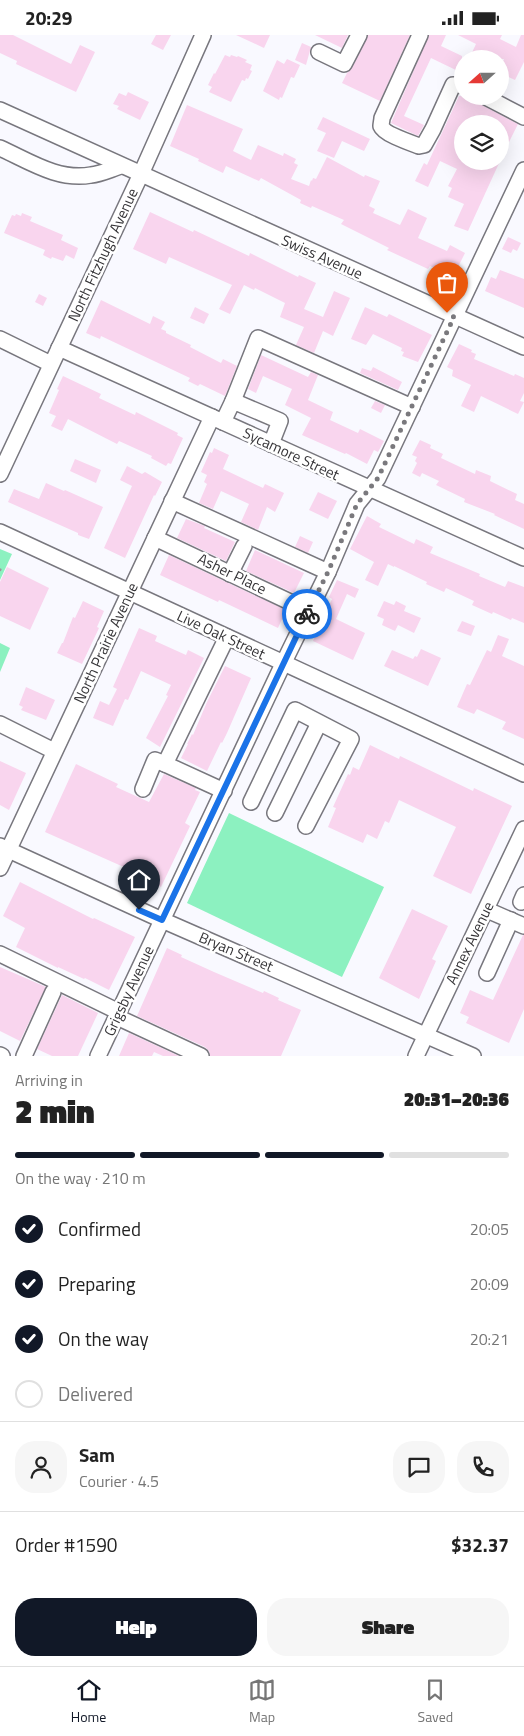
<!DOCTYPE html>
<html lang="en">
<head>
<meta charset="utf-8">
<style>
  body { margin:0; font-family:"Titillium Web",sans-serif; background:#f6f6f6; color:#222; height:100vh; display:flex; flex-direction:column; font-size:19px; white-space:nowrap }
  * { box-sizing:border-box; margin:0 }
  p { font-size:16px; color:#767676 }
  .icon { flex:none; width:28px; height:28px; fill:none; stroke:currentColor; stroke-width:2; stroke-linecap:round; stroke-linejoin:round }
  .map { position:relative; height:1021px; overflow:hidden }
  .drawer { display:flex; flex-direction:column; background:#fff; flex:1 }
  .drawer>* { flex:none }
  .needle { width:32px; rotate:249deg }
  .fabs { position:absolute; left:454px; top:15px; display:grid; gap:10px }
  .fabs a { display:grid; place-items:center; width:55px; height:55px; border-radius:50%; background:#fff; box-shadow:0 5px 20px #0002; font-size:25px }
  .pin { position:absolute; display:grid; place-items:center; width:42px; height:42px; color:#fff; margin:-51px -21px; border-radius:50% 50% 50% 0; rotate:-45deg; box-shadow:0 0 5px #0007 }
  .pin .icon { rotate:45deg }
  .courier { position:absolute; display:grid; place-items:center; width:50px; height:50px; margin:-25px; border:4px solid #1a73e8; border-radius:50%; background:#fff; color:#222; box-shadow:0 1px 6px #0007 }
  .head em { font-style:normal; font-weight:800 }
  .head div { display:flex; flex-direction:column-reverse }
  .head { display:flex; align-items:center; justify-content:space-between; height:85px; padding:0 15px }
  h1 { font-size:32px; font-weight:800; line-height:38px }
  .bar { display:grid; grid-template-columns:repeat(4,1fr); gap:8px 5px; align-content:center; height:60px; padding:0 15px }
  .bar i { height:6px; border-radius:4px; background:#e0e0e0 }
  .bar .on { background:#111827 }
  .bar p { grid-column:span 4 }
  .line { display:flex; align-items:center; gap:12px; padding:0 15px; border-top:1px solid #e0e0e0 }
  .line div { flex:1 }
  .round { display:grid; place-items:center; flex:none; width:52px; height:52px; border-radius:20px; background:#f6f6f6 }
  ol { padding:0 15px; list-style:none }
  li { display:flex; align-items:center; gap:15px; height:55px }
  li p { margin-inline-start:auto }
  li .icon { padding:5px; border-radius:50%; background:#111827; color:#fff; stroke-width:4 }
  li:last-child { color:#767676 }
  li i { width:28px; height:28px; border:2px solid #e0e0e0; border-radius:50% }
  .action { display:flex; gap:10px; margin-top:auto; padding:10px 15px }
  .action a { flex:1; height:58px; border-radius:20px; background:#111827; color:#fff; font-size:20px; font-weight:800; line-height:58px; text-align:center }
  .action a+a { background:#f6f6f6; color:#222 }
  .status { display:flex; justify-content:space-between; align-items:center; height:35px; padding:0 25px; background:#fff; direction:ltr }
  .status svg { height:14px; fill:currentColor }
  .tab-bar { display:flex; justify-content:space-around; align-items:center; height:70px; border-top:1px solid #e0e0e0; background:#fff; font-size:14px; color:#767676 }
  .tab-bar a { display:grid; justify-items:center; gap:2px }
  .tab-bar .on { color:#111827 }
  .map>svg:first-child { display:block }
  .green { fill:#8cf1c0 }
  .building { fill:#f9d5ee }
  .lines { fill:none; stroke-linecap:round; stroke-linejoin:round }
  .minor-casing { stroke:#78777e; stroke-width:18 }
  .path { stroke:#99989d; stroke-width:2; stroke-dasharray:2.5 2.5; stroke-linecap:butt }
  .minor { stroke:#fff; stroke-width:15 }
  .done { stroke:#7a797d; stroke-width:5; stroke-dasharray:0 9 }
  .route { stroke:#1a73e8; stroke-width:6 }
  .labels { text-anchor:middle; stroke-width:5; stroke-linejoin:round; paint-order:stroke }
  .street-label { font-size:15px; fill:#353437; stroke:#fff }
</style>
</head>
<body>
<div class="status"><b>20:29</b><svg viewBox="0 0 49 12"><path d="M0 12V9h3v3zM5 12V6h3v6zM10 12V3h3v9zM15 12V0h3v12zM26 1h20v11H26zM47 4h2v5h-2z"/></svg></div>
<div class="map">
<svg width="524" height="1021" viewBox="0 0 524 1021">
  <rect width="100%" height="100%" fill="#f9f9ff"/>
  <!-- green -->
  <g class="green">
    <path d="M0,514L12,519L0,545Z"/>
    <path d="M0,608L10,613L0,637Z"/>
    <path d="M229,778L384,852L342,942L187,868Z"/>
  </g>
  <!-- building -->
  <g class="building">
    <path d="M0,0H13L71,29L80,10L95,17L76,57L16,29L17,26L0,18Z"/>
    <path d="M156,0H171L163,15L151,9Z"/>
    <path d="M236,0H270L264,13Z"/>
    <path d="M315,0H348L342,13Z"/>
    <path d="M368,0H410L380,66L342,48L347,38L352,33Z"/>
    <path d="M429,0H446L441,11L462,21V38L431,23L404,81L424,90L418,101L391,88Z"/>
    <path d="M458,0H502L500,4L516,12L521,0H524V27L515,45L502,39L506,31L502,29L504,24H469L476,9Z"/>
    <path d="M302,8L311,12L306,30L295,25Z"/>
    <path d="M225,20L230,22L231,20L237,22L238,21L247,25L245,27L252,30L250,35L252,36L248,44L246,43L245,46L242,45L231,67L209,57L212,52L208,50L214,38L215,39Z"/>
    <path d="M287,24L300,30L294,43L291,42L282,63L280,62L279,65L263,56L277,25L284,29Z"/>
    <path d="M128,57L149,67L140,85L117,74L119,71L113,69L119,58L126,61Z"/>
    <path d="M459,61H468L476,65L480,69L518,89L500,125V89H462V126H500L468,196L454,191L464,169L448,162L452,153L448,151L457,134L440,126L428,152L415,146L424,128L427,130Z"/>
    <path d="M187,70L243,94L233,116L251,125L258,110L283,121L284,118L296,124L294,128L298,130L291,144L309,151L311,145L312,146L313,143L316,144L327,122L364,142L365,140L380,146L369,171L375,174L373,178L400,190L408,174L427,183L418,203L447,216L450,210L465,218L456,236L448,233L446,239L430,231L428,234L387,215L389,213L341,189L344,185L312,171L311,173L300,168L301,165L261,143L259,146L226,131L223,138L198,126L199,124L170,111Z"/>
    <path d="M323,82L370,104L364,116L342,106L334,123L317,116L326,98L317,94Z"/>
    <path d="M150,177L193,197L194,195L249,221L250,218L298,242L299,240L316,248L304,274L323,282L334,256L350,263L333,301L323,296L314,318L296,310L304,292L280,282L285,268L255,253L254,255L244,250L230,279L219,274L232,250L169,222L166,229L133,214Z"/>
    <path d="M22,178L32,182L30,186L63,200L61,205L78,213L74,224L66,220L63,226L52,222L51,224L43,220L45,215L4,198L12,180L15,181L16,179L21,181Z"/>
    <path d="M508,202L521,208L517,216L513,214L511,218L502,214Z"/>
    <path d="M500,235L524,244V273L485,256L491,242L496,244Z"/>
    <path d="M39,259L47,263L43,271L35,267Z"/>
    <path d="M101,265L150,289L153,281L165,287L161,294L166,296V298L191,310L190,312L221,328L223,324L237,331L225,361L200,349L198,351L188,346L190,343L101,301L100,304L86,298Z"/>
    <path d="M195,272L209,279L204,289L190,283Z"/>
    <path d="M365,272L387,282L389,279L432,300L418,327L402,321L404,317L401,316L402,313L373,299L366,310L351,304Z"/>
    <path d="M459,309L472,315L471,317L476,319L474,324L514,341L515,339L524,343V358L520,366L524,367L518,379L481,361L474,377L461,371L471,350L452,341L453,335L447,332Z"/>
    <path d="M261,320L308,342L311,337L318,340L308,365L333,377L330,385L358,398L360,394L384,406L378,417L374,415L367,429L346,418L345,419L302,400L311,383L285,370L292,354L263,341L256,358L248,354Z"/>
    <path d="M373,332L402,347L398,355L360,338L362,333L371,336Z"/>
    <path d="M63,341L101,359L99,363L135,380L136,377L178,398L177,400L183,403L171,429L168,428L166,431L151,423L152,421L119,406L117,409L68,384L62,396L51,391L56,381L49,378L59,355L57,354Z"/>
    <path d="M375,366L385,370L381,378L371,373Z"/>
    <path d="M420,405L431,410L430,413L443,419L441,423L475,439L476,435L491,441L490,446L517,459L515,465L524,469V494L494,480L495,479L464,467L465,464L436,450L439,446L422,438L420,442L412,438L417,428L415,426L417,422L412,420Z"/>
    <path d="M214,413L229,420L223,434L261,452L263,453L265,449L284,458L275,477L267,472L258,495L241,487L249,469L221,456L213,474L199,468L207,449L204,447L207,440L201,437L210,417L212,418Z"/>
    <path d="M75,424L101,435L96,448L70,436Z"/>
    <path d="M127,431L142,439L145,437L162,447L155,461L154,460L125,523L104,513L132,451L120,445Z"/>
    <path d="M46,448L64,456L65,455L103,472L89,504L78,500V498L8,467L14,454L39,464Z"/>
    <path d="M318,457L337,466L328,484L309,475Z"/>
    <path d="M367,481L381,489L379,492L414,509L416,504L433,512L430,518L480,539L479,541L505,552L508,546L524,552V588L512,583L511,585L493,577L492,579L472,570L474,566L446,553L444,557L426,549L427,547L394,531V532L388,529L378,551L365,545L374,527L350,514Z"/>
    <path d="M186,484L205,491L204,493L235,507L226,526L177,503Z"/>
    <path d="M300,501L313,507L308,518L295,512Z"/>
    <path d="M255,515L304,538L294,558L246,536Z"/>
    <path d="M169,520L286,575L278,593L219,565L218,567L160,540Z"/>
    <path d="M7,532L49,553L30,595L0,581V547Z"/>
    <path d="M337,545L359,554L355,563L347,559L336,584L365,598L353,625L313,606L332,564L329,562Z"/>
    <path d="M83,566L104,576L97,592L99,593L82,629L57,618L62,608H63L73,582L75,583Z"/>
    <path d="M384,566L394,570L396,566L406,571L404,576L421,583L414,598L398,590L395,596L382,590L384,584L377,581Z"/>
    <path d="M462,586L475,591L471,601L457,596Z"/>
    <path d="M139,593L157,601L155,606L186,620L188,615L204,623L160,712L146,703L168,661L166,660L171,650L141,636L128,665L125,664L113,691L93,683L100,666L109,670L117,654L113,652Z"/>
    <path d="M498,600L509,604L502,621L524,631V704L502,694L506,687L477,674L474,679L457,672L467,649L470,650L487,615L491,617Z"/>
    <path d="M421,614L441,623L428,651L384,631L392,615L413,624L415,621L417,622Z"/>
    <path d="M225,631L251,643L227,698L222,708L221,707L207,736L181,723L188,709H187L192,699L193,700L207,667Z"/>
    <path d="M26,652L55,665L46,685L21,675L23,672L19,670Z"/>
    <path d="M370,710L399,724L400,721L473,756L474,753L512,771L471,859L433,841L456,792L399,765L389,788L385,786L377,804L367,799L363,808L328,792L336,773L333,772L348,739L350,740L353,732L359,735Z"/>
    <path d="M0,726L26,738L9,775L0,770Z"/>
    <path d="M76,729L118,749L116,752L149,767L164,739L196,753L195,755L200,757L185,788L190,791L161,852L143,843L144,841L45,797Z"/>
    <path d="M20,847L93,884L94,883L135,902L109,955L85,943L84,944L58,932V933L16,912L25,893L3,881Z"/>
    <path d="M412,874L448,891L432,924L436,926L419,964L379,943Z"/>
    <path d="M523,900H524V974L509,1008L466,988L469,982L460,978L470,955L493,965Z"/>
    <path d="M167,913L182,920L181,922L214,937L263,958L264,956L279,963L278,965L301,975L281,1021H210L209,1016L205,1012L137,981Z"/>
    <path d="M0,932L46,952L20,1006L0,996Z"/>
    <path d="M62,960L98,978L78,1021H52L37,1014Z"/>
    <path d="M129,998L179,1021H163L154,1017L152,1021H119Z"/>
  </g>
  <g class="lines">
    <!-- minor casing -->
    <g class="minor-casing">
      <g id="minor">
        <path d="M420,0L382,83C382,85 381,89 381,91C384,99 411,108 419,111L424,110L433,94L453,50H462"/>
        <path d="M319,17L344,29L359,0"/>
        <path d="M484,61L524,82"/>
        <path d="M0,75L524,312"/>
        <path d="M0,113C29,126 58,146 91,140C101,139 111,134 121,131"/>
        <path d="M0,304L51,329"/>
        <path d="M59,313L524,523"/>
        <path d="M233,366L258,303L412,372"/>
        <path d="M223,387L233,366L280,386L271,409"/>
        <path d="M0,439L141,139L203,0"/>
        <path d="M172,466L328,537"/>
        <path d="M0,497L524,739"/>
        <path d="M155,503L309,576"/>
        <path d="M230,539L244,511"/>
        <path d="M0,689L54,716"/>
        <path d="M165,729L224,756"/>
        <path d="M143,754L155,725L165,729L227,602"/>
        <path d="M251,767L295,675L351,704L306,791"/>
        <path d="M275,778L319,688"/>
        <path d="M0,811L162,885L473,1021"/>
        <path d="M0,833L212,382"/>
        <path d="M521,867L524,860"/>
        <path d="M487,875L524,891"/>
        <path d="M0,919L119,977"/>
        <path d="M487,938L511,885"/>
        <path d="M117,982L201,1021"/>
        <path d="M0,1020L2,1021"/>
        <path d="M24,1021L53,957"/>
        <path d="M98,1021L283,629L328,537L357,469L378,443L524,135"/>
        <path d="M416,1021L524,794"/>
      </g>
    </g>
    <!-- path -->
    <path class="path" d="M0,536L1,533"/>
    <!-- minor -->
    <use href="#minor" class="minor"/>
  </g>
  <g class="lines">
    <!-- done -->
    <path class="done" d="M307,579L328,537L357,469L378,443L454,282L447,278"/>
    <!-- route -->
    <path class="route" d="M139,875L162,885L307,579"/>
  </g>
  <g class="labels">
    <!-- street labels -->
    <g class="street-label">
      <text transform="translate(103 220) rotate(-65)" y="5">North Fitzhugh Avenue</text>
      <text transform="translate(322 222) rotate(24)" y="5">Swiss Avenue</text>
      <text transform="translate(291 419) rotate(25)" y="5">Sycamore Street</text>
      <text transform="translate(232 539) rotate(26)" y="5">Asher Place</text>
      <text transform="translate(221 600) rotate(25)" y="5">Live Oak Street</text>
      <text transform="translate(106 608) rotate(-65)" y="5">North Prairie Avenue</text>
      <text transform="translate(470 908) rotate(-64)" y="5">Annex Avenue</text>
      <text transform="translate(236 917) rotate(23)" y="5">Bryan Street</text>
      <text transform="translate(129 956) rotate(-65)" y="5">Grigsby Avenue</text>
    </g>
  </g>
</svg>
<div class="fabs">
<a><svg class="needle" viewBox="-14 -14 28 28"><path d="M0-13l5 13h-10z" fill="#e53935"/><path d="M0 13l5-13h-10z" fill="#767676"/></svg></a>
<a><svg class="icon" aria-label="layers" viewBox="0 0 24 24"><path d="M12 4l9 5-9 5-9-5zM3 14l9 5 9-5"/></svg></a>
</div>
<div class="pin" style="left:447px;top:278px;background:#ea580c"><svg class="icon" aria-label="bag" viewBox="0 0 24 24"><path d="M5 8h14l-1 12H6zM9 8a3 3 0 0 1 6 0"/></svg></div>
<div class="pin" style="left:139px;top:875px;background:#1f2937"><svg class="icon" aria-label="home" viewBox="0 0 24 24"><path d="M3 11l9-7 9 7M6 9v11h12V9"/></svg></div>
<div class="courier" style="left:307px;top:579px"><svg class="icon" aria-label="bike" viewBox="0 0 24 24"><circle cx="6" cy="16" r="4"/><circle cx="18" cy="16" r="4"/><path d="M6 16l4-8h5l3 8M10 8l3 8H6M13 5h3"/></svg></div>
</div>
<section class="drawer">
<div class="head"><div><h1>2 min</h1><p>Arriving in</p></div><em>20:31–20:36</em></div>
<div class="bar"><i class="on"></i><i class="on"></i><i class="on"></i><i></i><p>On the way · 210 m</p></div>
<ol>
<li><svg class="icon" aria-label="check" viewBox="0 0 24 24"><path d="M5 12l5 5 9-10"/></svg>Confirmed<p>20:05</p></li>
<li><svg class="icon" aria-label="check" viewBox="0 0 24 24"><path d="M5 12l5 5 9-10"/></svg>Preparing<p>20:09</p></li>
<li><svg class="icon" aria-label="check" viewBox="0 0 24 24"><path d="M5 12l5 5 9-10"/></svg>On the way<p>20:21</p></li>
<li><i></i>Delivered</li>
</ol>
<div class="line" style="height:90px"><a class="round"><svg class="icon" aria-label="person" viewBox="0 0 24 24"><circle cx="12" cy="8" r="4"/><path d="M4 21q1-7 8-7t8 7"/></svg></a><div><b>Sam</b><p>Courier · 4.5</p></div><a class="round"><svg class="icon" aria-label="chat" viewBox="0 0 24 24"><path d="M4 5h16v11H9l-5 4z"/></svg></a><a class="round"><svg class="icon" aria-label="phone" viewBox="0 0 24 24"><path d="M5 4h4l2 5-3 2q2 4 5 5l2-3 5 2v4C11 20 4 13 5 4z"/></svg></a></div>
<div class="line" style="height:65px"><div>Order #1590</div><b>$32.37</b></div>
<div class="action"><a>Help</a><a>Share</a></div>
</section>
<nav class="tab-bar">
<a class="on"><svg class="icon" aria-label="home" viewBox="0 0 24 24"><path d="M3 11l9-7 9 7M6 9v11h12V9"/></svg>Home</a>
<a><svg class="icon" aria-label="map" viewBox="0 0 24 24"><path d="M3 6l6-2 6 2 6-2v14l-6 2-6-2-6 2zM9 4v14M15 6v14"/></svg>Map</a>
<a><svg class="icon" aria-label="saved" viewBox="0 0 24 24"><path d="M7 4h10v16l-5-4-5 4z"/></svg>Saved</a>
</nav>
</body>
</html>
